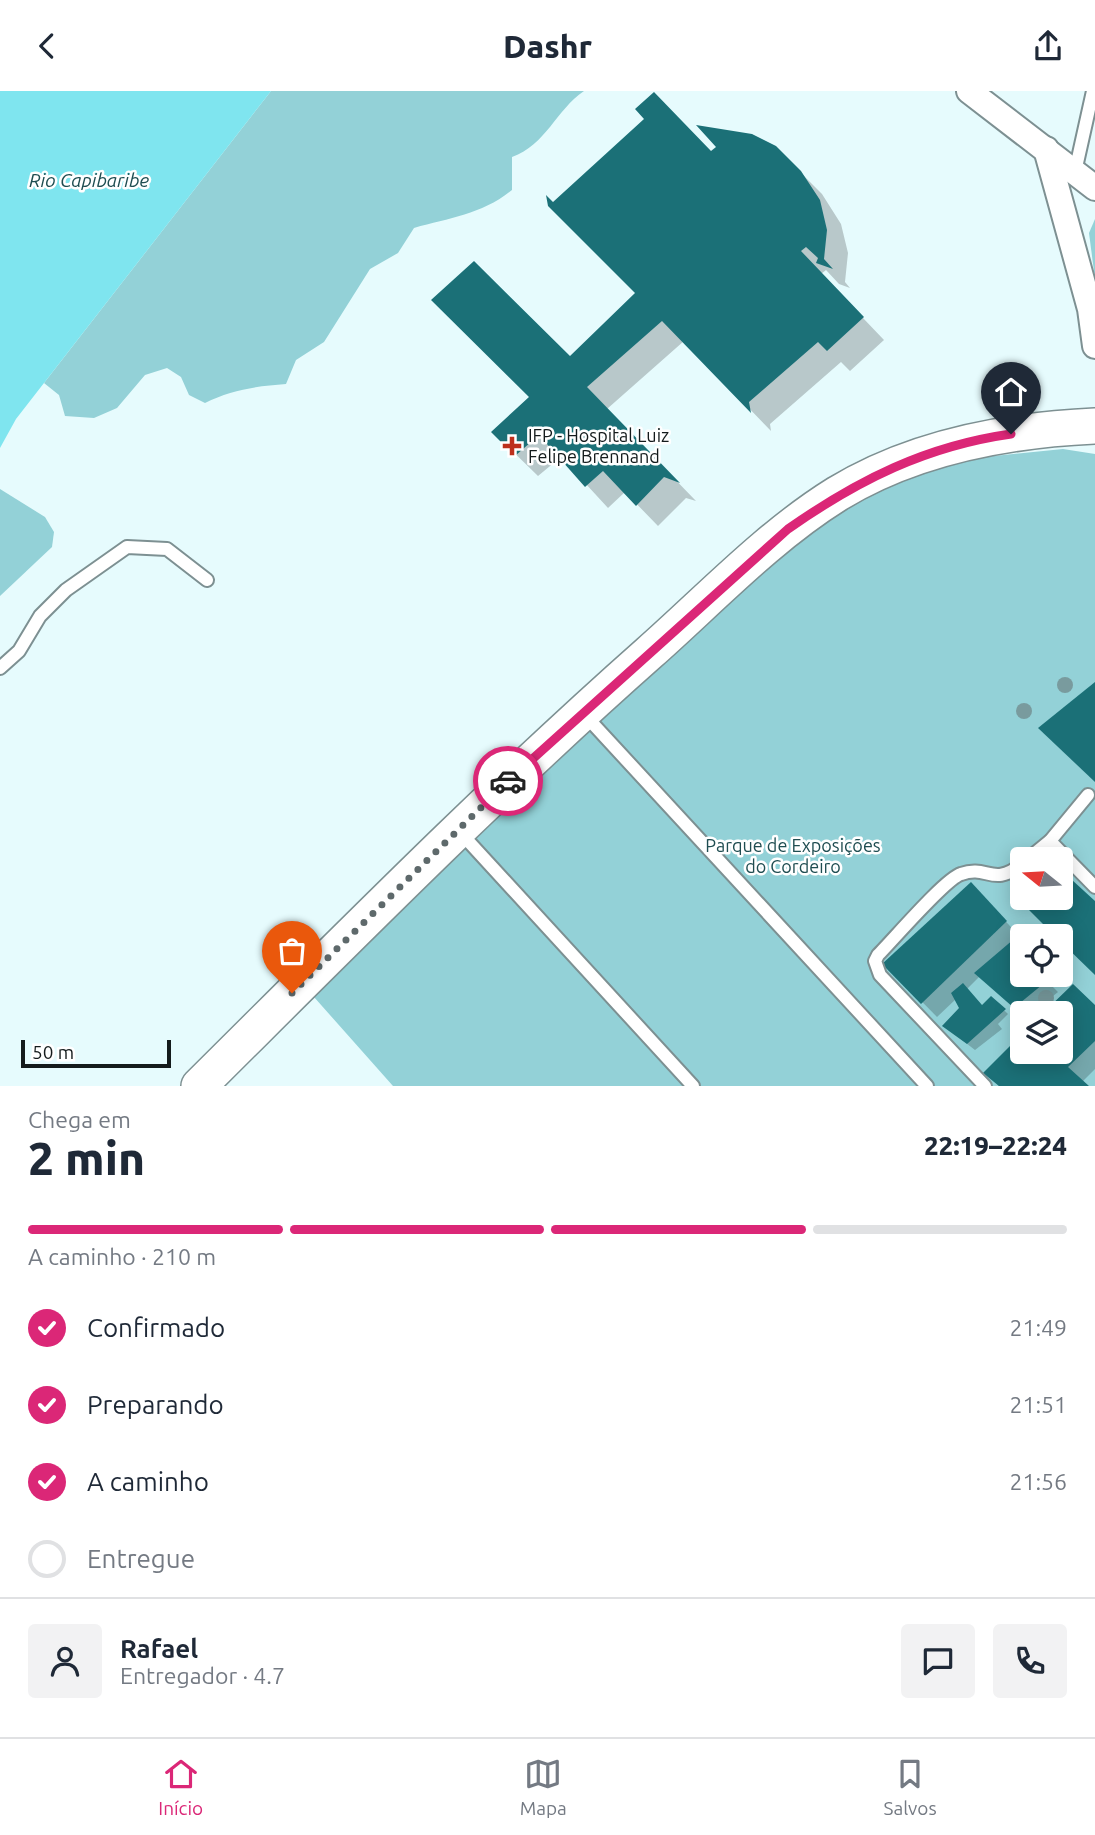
<!DOCTYPE html>
<html lang="pt">
<head>
<meta charset="utf-8">
<style>
  body { margin:0; font-family:Ubuntu,sans-serif; background:#f2f2f3; color:#1f2937; height:100vh; display:flex; flex-direction:column; font-size:26px; white-space:nowrap }
  * { box-sizing:border-box; margin:0 }
  p { font-size:23px; color:#747a83 }
  .icon { flex:none; width:38px; height:38px; fill:none; stroke:currentColor; stroke-width:2; stroke-linecap:round; stroke-linejoin:round }
  .map { position:relative; height:995px; overflow:hidden }
  .side { display:flex; flex-direction:column; background:#fff; flex:1 }
  .side>* { flex:none }
  .needle { width:46px; rotate:288deg }
  .controls { position:absolute; left:1010px; top:756px; display:grid; gap:14px }
  .controls a { display:grid; place-items:center; width:63px; height:63px; border-radius:7px; background:#fff; box-shadow:0 4px 18px #0003; font-size:35px }
  .scale { position:absolute; left:21px; bottom:18px; width:150px; box-sizing:border-box; padding-left:7px; border:4px solid #141b1c; border-top:0; font-size:19px; line-height:24px; white-space:nowrap; color:#141b1c; -webkit-text-stroke:5px #fff; paint-order:stroke }
  .pin { position:absolute; display:grid; place-items:center; width:60px; height:60px; color:#fff; margin:-72px -30px; border-radius:50% 50% 50% 0; rotate:-45deg; box-shadow:0 0 7px #0007 }
  .pin .icon { rotate:45deg }
  .courier { position:absolute; display:grid; place-items:center; width:70px; height:70px; margin:-35px; border:5px solid #db2777; border-radius:50%; background:#fff; color:#222; box-shadow:0 2px 9px #0007 }
  .headline em { font-style:normal; font-weight:800 }
  .headline div { display:flex; flex-direction:column-reverse }
  .headline { display:flex; align-items:center; justify-content:space-between; height:119px; padding:0 28px }
  h1 { font-size:46px; font-weight:800; line-height:52px }
  .bar { display:grid; grid-template-columns:repeat(4,1fr); gap:10px 7px; align-content:center; height:84px; padding:0 28px }
  .bar i { height:9px; border-radius:5px; background:#e0e1e3 }
  .bar .selected { background:#db2777 }
  .bar p { grid-column:span 4 }
  .line { display:flex; align-items:center; gap:18px; padding:0 28px; border-top:2px solid #e0e1e3 }
  .line div { flex:1 }
  .round { display:grid; place-items:center; flex:none; width:74px; height:74px; border-radius:7px; background:#f2f2f3 }
  ol { padding:0 28px; list-style:none }
  li { display:flex; align-items:center; gap:21px; height:77px }
  li p { margin-inline-start:auto }
  li .icon { padding:7px; border-radius:50%; background:#db2777; color:#fff; stroke-width:4 }
  li:last-child { color:#747a83 }
  li i { width:38px; height:38px; border:4px solid #e0e1e3; border-radius:50% }
  header { display:flex; justify-content:space-between; align-items:center; height:91px; padding:0 28px; background:#fff; font-size:32px; font-weight:800 }
  .tab-bar { display:flex; justify-content:space-around; align-items:center; height:98px; border-top:2px solid #e0e1e3; background:#fff; font-size:19px; color:#747a83 }
  .tab-bar a { display:grid; justify-items:center; gap:4px }
  .tab-bar .selected { color:#db2777 }
  .map>svg:first-child { display:block }
  .green { fill:#93d1d7; fill-rule:evenodd }
  .water { fill:#7fe5ef }
  .shadow { fill:#0003 }
  .building { fill:#1b7077 }
  .lines { fill:none; stroke-linecap:round; stroke-linejoin:round }
  .service-casing { stroke:#7d9092; stroke-width:16 }
  .minor-casing { stroke:#7d9092; stroke-width:28 }
  .secondary-casing { stroke:#7d9092; stroke-width:38 }
  .service { stroke:#fff; stroke-width:12 }
  .minor { stroke:#fff; stroke-width:24 }
  .secondary { stroke:#fff; stroke-width:35 }
  .tree { fill:#799b9e }
  .done { stroke:#5e696b; stroke-width:7; stroke-dasharray:0 12.6 }
  .route { stroke:#db2777; stroke-width:9 }
  .poi-dot { fill:#bd301d; stroke:#fff; stroke-width:2.5 }
  .labels { text-anchor:middle; stroke-width:5; stroke-linejoin:round; paint-order:stroke }
  .poi-label { font-size:18px; fill:#141b1c; stroke:#fff; text-anchor:start }
  .park-label { font-size:18px; fill:#1f4d51; stroke:#fff }
  .water-label { font-size:19px; font-style:italic; fill:#1e4d51; stroke:#fff }
</style>
</head>
<body>
<header><svg class="icon" aria-label="back" viewBox="0 0 24 24"><path d="M15 5l-7 7 7 7"/></svg>Dashr<svg class="icon" aria-label="share" viewBox="0 0 24 24"><path d="M12 15V3M7 8l5-5 5 5M5 13v7h14v-7"/></svg></header>
<div class="map">
<svg width="1095" height="995" viewBox="0 0 1095 995">
  <rect width="100%" height="100%" fill="#e6fbfd"/>
  <!-- green -->
  <g class="green">
    <path d="M271,0H584C556,19 546,54 512,66V99C483,123 450,127 414,137L398,162L370,178L324,251L296,269L286,293C257,295 231,299 205,312L189,304L181,286L167,277L145,284L117,317L94,327L65,325L59,304L44,292Z"/>
    <path d="M1095,128V188L1089,142Z"/>
    <path d="M1063,358L1095,363V995H393L314,906L351,865L735,503L772,471L851,412L929,378L975,367ZM1022,768H1060V807H1022ZM1022,845H1060V884H1022ZM1022,922H1060V961H1022Z"/>
    <path d="M0,398L45,426L54,441L52,456L0,505Z"/>
  </g>
  <!-- water -->
  <path class="water" d="M0,0H271L16,328L0,357Z"/>
  <!-- shadow -->
  <g class="shadow">
    <path d="M775,56L822,103L841,133L848,162L845,191L850,197L839,193L826,179L821,183L884,249L850,280L841,271L770,333L771,340L684,250L607,318L696,410L686,407L658,435L625,401L608,417L561,366L538,385L493,341L637,202L553,114L712,62Z"/>
    <path d="M986,809L1020,846L1015,851L1022,859V884H1050L1046,889L1058,901L1032,922L1022,923L980,885L967,898L983,916L991,907L1008,923L998,933L1002,938L975,959L944,935L961,917L956,908L937,926L885,873Z"/>
    <path d="M1073,896L1095,916V978L1082,991L1086,995H999L985,982L1022,946V961H1060V922H1046Z"/>
  </g>
  <!-- building -->
  <g class="building">
    <path d="M654,1L711,60L716,56L696,34L752,43L776,55L801,80L820,109L827,139L824,168L833,178L816,172L818,167L806,156L801,160L864,226L827,260L818,251L749,311L751,322L662,230L587,296L680,392L664,386L636,415L603,380L585,396L539,344L515,365L491,341L529,306L431,209L474,170L570,265L635,202L548,115L546,104L553,111L644,28L635,18Z"/>
    <path d="M1095,591V691L1038,637Z"/>
    <path d="M1060,778L1095,810V884L1060,850V845H1055L1012,802L1022,791V807H1060Z"/>
    <path d="M971,791L1007,830L921,913L882,873Z"/>
    <path d="M1014,848L1022,857V884H1042L1048,889L1014,917L974,882Z"/>
    <path d="M963,892L982,914L991,905L1006,918L967,953L942,935L959,917L951,902Z"/>
    <path d="M1073,893L1095,914V950L1068,976L1089,995H999L983,982L1022,943V961H1060V922H1043Z"/>
  </g>
  <g class="lines">
    <!-- service casing -->
    <g class="service-casing">
      <g id="service">
        <path d="M1075,81L1093,0"/>
        <path d="M0,577L19,560L40,525L66,499L127,456L167,458L207,489"/>
        <path d="M583,622L927,995"/>
        <path d="M459,740L693,995"/>
        <path d="M1050,750L1095,796"/>
        <path d="M1028,768L1050,750L1088,704"/>
        <path d="M985,995L880,884L875,870L878,864C894,848 945,788 961,783C988,773 992,797 1022,773"/>
      </g>
    </g>
    <!-- minor casing -->
    <g class="minor-casing">
      <g id="minor">
        <path d="M969,0L1095,97"/>
        <path d="M1046,58L1090,218L1095,255"/>
      </g>
    </g>
    <!-- secondary casing -->
    <g class="secondary-casing">
      <path id="secondary" d="M199,995C347,848 493,700 649,562C710,508 768,446 837,403C914,356 1006,339 1095,335"/>
    </g>
    <!-- service -->
    <use href="#service" class="service"/>
    <!-- minor -->
    <use href="#minor" class="minor"/>
    <!-- secondary -->
    <use href="#secondary" class="secondary"/>
  </g>
  <!-- trees -->
  <g class="tree">
    <circle cx="1065" cy="594" r="8"/>
    <circle cx="1024" cy="620" r="8"/>
    <circle cx="1046" cy="907" r="8"/>
  </g>
  <g class="lines">
    <!-- done -->
    <path class="done" d="M292,902L508,690"/>
    <!-- route -->
    <path class="route" d="M508,690L788,438C858,389 926,355 1011,343"/>
  </g>
  <!-- markers -->
  <path class="poi-dot" d="M508.5 344.5h7v7h7v7h-7v7h-7v-7h-7v-7h7z"/>
  <g class="labels">
    <!-- poi labels -->
    <g class="poi-label">
      <text x="528" y="351">IFP - Hospital Luiz<tspan x="528" dy="21">Felipe Brennand</tspan></text>
    </g>
    <!-- park labels -->
    <g class="park-label">
      <text x="793" y="761">Parque de Exposições<tspan x="793" dy="21">do Cordeiro</tspan></text>
    </g>
    <!-- water labels -->
    <g class="water-label">
      <text x="89" y="96">Rio Capibaribe</text>
    </g>
  </g>
</svg>
<div class="controls">
<a><svg class="needle" viewBox="-14 -14 28 28"><path d="M0-13l5 13h-10z" fill="#e53935"/><path d="M0 13l5-13h-10z" fill="#747a83"/></svg></a>
<a><svg class="icon" aria-label="locate" viewBox="0 0 24 24"><circle cx="12" cy="12" r="6"/><path d="M12 2v4M12 18v4M2 12h4M18 12h4"/></svg></a>
<a><svg class="icon" aria-label="layers" viewBox="0 0 24 24"><path d="M12 4l9 5-9 5-9-5zM3 14l9 5 9-5"/></svg></a>
</div>
<div class="scale">50 m</div>
<div class="pin" style="left:292px;top:902px;background:#ea580c"><svg class="icon" aria-label="bag" viewBox="0 0 24 24"><path d="M5 8h14l-1 12H6zM9 8a3 3 0 0 1 6 0"/></svg></div>
<div class="pin" style="left:1011px;top:343px;background:#1f2937"><svg class="icon" aria-label="home" viewBox="0 0 24 24"><path d="M3 11l9-7 9 7M6 9v11h12V9"/></svg></div>
<div class="courier" style="left:508px;top:690px"><svg class="icon" aria-label="car" viewBox="0 0 24 24"><path d="M5 17H2v-5l4-1 3-4h7l3 4 3 1v5h-3M9 17h6M6 11h13"/><circle cx="7" cy="17" r="2"/><circle cx="17" cy="17" r="2"/></svg></div>
</div>
<section class="side">
<div class="headline"><div><h1>2 min</h1><p>Chega em</p></div><em>22:19–22:24</em></div>
<div class="bar"><i class="selected"></i><i class="selected"></i><i class="selected"></i><i></i><p>A caminho · 210 m</p></div>
<ol>
<li><svg class="icon" aria-label="check" viewBox="0 0 24 24"><path d="M5 12l5 5 9-10"/></svg>Confirmado<p>21:49</p></li>
<li><svg class="icon" aria-label="check" viewBox="0 0 24 24"><path d="M5 12l5 5 9-10"/></svg>Preparando<p>21:51</p></li>
<li><svg class="icon" aria-label="check" viewBox="0 0 24 24"><path d="M5 12l5 5 9-10"/></svg>A caminho<p>21:56</p></li>
<li><i></i>Entregue</li>
</ol>
<div class="line" style="height:126px"><a class="round"><svg class="icon" aria-label="person" viewBox="0 0 24 24"><circle cx="12" cy="8" r="4"/><path d="M4 21q1-7 8-7t8 7"/></svg></a><div><b>Rafael</b><p>Entregador · 4.7</p></div><a class="round"><svg class="icon" aria-label="chat" viewBox="0 0 24 24"><path d="M4 5h16v11H9l-5 4z"/></svg></a><a class="round"><svg class="icon" aria-label="phone" viewBox="0 0 24 24"><path d="M5 4h4l2 5-3 2q2 4 5 5l2-3 5 2v4C11 20 4 13 5 4z"/></svg></a></div>
</section>
<nav class="tab-bar">
<a class="selected"><svg class="icon" aria-label="home" viewBox="0 0 24 24"><path d="M3 11l9-7 9 7M6 9v11h12V9"/></svg>Início</a>
<a><svg class="icon" aria-label="map" viewBox="0 0 24 24"><path d="M3 6l6-2 6 2 6-2v14l-6 2-6-2-6 2zM9 4v14M15 6v14"/></svg>Mapa</a>
<a><svg class="icon" aria-label="saved" viewBox="0 0 24 24"><path d="M7 4h10v16l-5-4-5 4z"/></svg>Salvos</a>
</nav>
</body>
</html>
